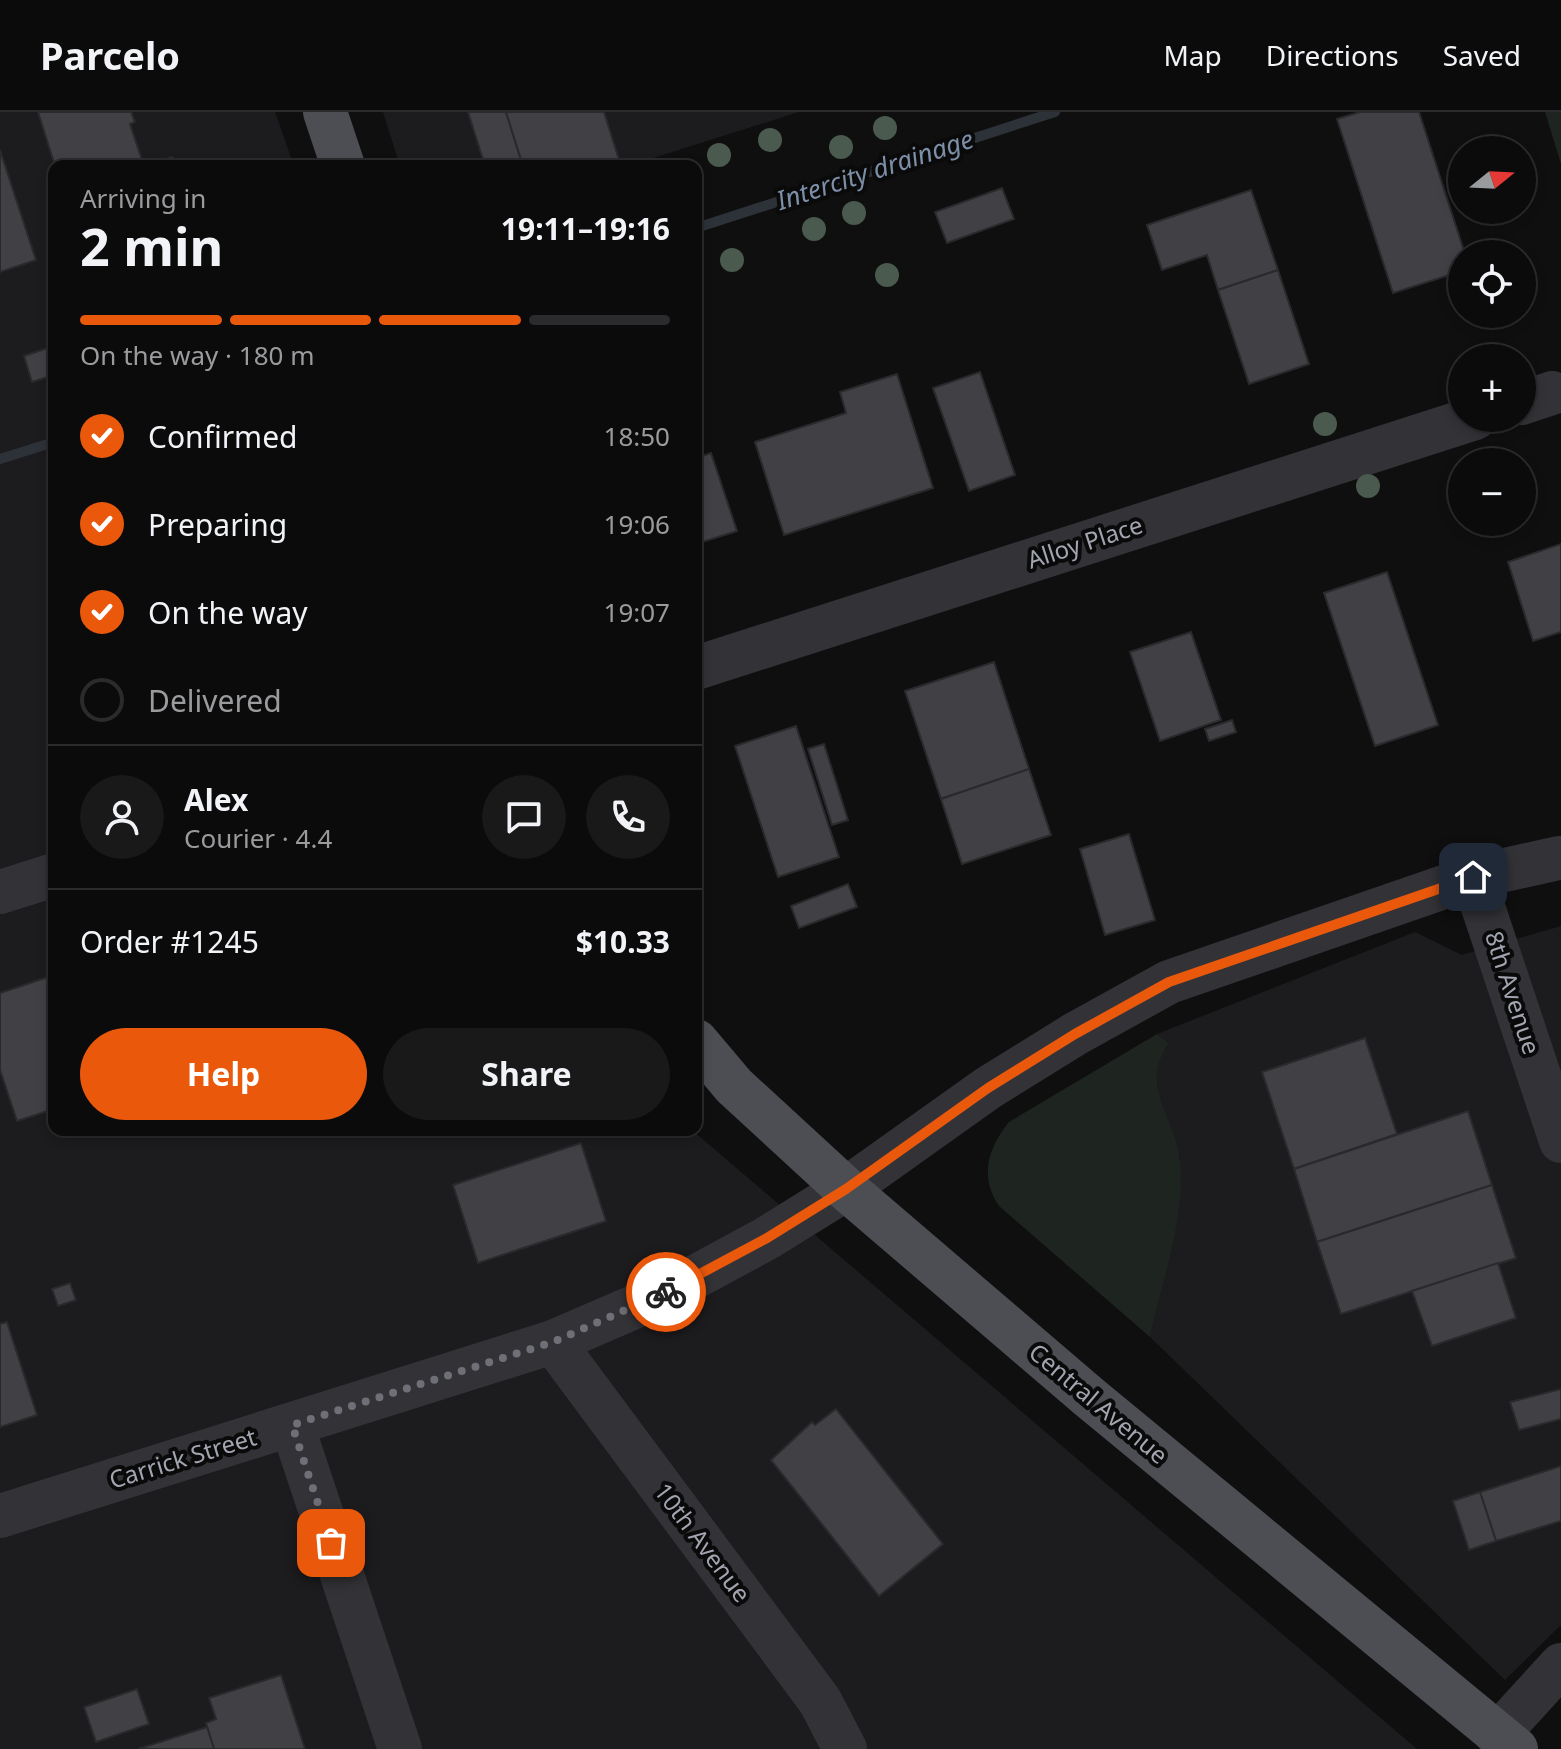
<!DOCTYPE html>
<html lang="en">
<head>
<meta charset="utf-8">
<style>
  body { margin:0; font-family:"Noto Sans",sans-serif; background:#19191a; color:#f1f3f6; height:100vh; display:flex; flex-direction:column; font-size:30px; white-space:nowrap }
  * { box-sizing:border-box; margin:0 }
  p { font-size:26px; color:#9a9b9d }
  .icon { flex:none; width:44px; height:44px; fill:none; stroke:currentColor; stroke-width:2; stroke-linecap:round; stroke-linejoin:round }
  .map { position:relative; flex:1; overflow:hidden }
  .side { position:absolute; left:48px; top:48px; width:654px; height:976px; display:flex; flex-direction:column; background:#0b0b0c; border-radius:16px; box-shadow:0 4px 12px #0003,0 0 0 2px #2b2b2d }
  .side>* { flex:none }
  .needle { width:52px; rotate:72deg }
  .fabs { position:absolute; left:1448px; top:24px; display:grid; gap:16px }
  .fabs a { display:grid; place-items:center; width:88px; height:88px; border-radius:50%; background:#0b0b0c; box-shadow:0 4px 12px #0003,0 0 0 2px #2b2b2d; font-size:40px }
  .pin { position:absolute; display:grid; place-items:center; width:68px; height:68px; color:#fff; margin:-34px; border-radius:16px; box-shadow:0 4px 12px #0006 }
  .courier { position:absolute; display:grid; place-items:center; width:80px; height:80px; margin:-40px; border:6px solid #ea580c; border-radius:50%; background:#fff; color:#222; box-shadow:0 2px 10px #0007 }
  .head em { font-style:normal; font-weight:700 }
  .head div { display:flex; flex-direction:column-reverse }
  .head { display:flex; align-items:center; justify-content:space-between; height:136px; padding:0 32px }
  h1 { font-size:52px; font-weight:700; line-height:60px }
  .bar { display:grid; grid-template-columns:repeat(4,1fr); gap:12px 8px; align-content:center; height:96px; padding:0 32px }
  .bar i { height:10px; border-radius:6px; background:#2b2b2d }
  .bar .selected { background:#ea580c }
  .bar p { grid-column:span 4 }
  .line { display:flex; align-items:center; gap:20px; padding:0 32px; border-top:2px solid #2b2b2d }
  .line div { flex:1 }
  .round { display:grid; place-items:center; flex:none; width:84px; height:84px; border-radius:42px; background:#19191a }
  ol { padding:0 32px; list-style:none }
  li { display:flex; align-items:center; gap:24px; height:88px }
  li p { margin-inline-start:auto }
  li .icon { padding:8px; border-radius:50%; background:#ea580c; color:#fff; stroke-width:4 }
  li:last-child { color:#9a9b9d }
  li i { width:44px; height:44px; border:4px solid #2b2b2d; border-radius:50% }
  .action { display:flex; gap:16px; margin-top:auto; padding:16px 32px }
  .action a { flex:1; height:92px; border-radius:48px; background:#ea580c; color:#fff; font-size:32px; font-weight:700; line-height:92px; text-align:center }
  .action a+a { background:#19191a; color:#f1f3f6 }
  header { display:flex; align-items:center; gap:48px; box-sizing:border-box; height:112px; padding:0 40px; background:#0b0b0c; border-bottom:2px solid #2b2b2d }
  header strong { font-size:38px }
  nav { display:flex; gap:44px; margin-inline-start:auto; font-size:28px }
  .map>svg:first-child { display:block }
  .built { fill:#1c1b1d }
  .green { fill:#1e241f }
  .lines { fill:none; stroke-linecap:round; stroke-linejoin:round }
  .stream { stroke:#2d3239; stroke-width:10 }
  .building { fill:#414145; stroke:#2a2a2c; stroke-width:2 }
  .minor { stroke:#333337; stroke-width:44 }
  .major { stroke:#4d4e53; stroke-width:44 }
  .tree { fill:#4a5a4e }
  .done { stroke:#6f7077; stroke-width:8; stroke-dasharray:0 14.4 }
  .route { stroke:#ea580c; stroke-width:10 }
  .labels { text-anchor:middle; stroke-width:8; stroke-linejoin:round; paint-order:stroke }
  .street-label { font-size:24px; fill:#a2a5af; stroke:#0a0a0b }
  .water-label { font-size:26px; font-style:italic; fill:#7d8fa7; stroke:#0a0a0b }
</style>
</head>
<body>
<header>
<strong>Parcelo</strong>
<nav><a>Map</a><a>Directions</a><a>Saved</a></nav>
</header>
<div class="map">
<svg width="1561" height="1637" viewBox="0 0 1561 1637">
  <rect width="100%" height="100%" fill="#0f0f10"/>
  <!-- built -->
  <g class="built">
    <path d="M0,0H275L294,54H54V1018H692L1417,1637H0Z"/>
    <path d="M383,0H799L628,54H400Z"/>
    <path d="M1561,814V1513L1505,1568L1150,1225L1180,1085V1045L1155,975L1157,948L1169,931L1157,922L1415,820L1462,843Z"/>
  </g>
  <!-- green -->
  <g class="green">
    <path d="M1545,0H1561V52Z"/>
    <path d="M1157,922L1169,931C1138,976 1175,1002 1180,1048C1186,1105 1162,1169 1150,1225L999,1094C979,1064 988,1036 1009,1010Z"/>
  </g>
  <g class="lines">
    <!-- stream -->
    <g class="stream">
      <path d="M696,116L1055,0"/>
      <path d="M0,347L54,330"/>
    </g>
  </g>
  <!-- building -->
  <g class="building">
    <path d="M38,0H131L135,10L130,12L144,54L172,45L175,54H55Z"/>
    <path d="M468,0H506L523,54H485Z"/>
    <path d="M506,0H604L621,54H523Z"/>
    <path d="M1360,0H1419L1465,142H1462V159L1393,181L1337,7Z"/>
    <path d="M0,38L36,148L0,160Z"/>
    <path d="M1002,76L1014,107L947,131L935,100Z"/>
    <path d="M1251,78L1278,158L1218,178L1207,143L1162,158L1147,113Z"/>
    <path d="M1278,158L1309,252L1249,272L1218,178Z"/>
    <path d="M54,234V263L32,270L24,244Z"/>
    <path d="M980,260L1015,363L969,379L933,276Z"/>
    <path d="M897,262L933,376L784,423L755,330L846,301L840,280Z"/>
    <path d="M711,341L737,419L696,432V346Z"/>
    <path d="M1561,432V520L1533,529L1508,450Z"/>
    <path d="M1387,460L1438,613L1375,634L1324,481Z"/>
    <path d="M1191,520L1221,608L1160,629L1130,540Z"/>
    <path d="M994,550L1029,657L941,687L905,579Z"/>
    <path d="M1232,608L1236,620L1209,629L1205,617Z"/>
    <path d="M796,614L839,745L778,765L735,634Z"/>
    <path d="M824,632L848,708L832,713L808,637Z"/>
    <path d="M1029,657L1051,723L962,752L941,687Z"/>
    <path d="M1129,722L1155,808L1105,823L1080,737Z"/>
    <path d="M848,772L857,795L799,816L791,794Z"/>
    <path d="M54,863V997L17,1009L0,958V881Z"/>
    <path d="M1365,926L1397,1022L1294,1057L1262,960Z"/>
    <path d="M1468,999L1492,1073L1317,1130L1294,1057Z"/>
    <path d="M581,1031L606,1109L478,1151L453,1073Z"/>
    <path d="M1492,1073L1516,1146L1341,1202L1317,1130Z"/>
    <path d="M1498,1151L1516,1206L1432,1234L1412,1179Z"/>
    <path d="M70,1171L76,1188L58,1194L52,1177Z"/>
    <path d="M7,1210L37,1303L0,1315V1212Z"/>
    <path d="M1561,1277V1307L1519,1318L1510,1290Z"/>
    <path d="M836,1297L943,1432L879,1484L771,1348L812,1310L815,1313Z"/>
    <path d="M1561,1354V1409L1496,1429L1480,1380Z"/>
    <path d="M1480,1380L1496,1429L1469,1438L1453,1389Z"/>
    <path d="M281,1563L305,1637H214L206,1611L216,1607L209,1586Z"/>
    <path d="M137,1577L149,1612L96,1630L84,1595Z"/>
    <path d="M207,1615L214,1637H138Z"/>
  </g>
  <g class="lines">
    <!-- minor -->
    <g class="minor">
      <path d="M1522,291L1552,281"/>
      <path d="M696,556L1475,306"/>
      <path d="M1473,765L1561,1029"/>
      <path d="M0,780L54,763"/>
      <path d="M553,1230L820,1589L845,1637"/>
      <path d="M292,1313L400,1637"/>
      <path d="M0,1404L553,1230L662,1183L767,1126L846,1077L988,976L1075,922L1169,870L1473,765L1559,746"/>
      <path d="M1497,1623L1561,1553"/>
    </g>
    <!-- major -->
    <g class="major">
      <path d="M325,0L343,54"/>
      <path d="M696,929L734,974L846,1077L1089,1285L1516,1637"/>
    </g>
  </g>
  <!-- trees -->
  <g class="tree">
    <circle cx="885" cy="16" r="12"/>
    <circle cx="770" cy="28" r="12"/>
    <circle cx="841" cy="35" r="12"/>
    <circle cx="719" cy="43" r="12"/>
    <circle cx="854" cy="101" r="12"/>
    <circle cx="814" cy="117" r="12"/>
    <circle cx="732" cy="148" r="12"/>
    <circle cx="887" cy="163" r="12"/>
    <circle cx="1325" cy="312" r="12"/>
    <circle cx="1368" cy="374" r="12"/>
  </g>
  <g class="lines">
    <!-- done -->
    <path class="done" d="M331,1431L292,1313L553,1230L666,1180"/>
    <!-- route -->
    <path class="route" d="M666,1180L767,1126L846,1077L988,976L1075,922L1169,870L1473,765"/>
  </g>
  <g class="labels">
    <!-- street labels -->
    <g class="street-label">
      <text transform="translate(1085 431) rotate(-18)" y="8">Alloy Place</text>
      <text transform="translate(1512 881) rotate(72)" y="8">8th Avenue</text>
      <text transform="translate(1098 1292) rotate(40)" y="8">Central Avenue</text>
      <text transform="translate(183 1347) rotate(-17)" y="8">Carrick Street</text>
      <text transform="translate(702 1431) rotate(53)" y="8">10th Avenue</text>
    </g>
    <!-- water labels -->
    <g class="water-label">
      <text transform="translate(875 58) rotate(-18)" y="9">Intercity drainage</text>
    </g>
  </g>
</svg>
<div class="fabs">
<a><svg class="needle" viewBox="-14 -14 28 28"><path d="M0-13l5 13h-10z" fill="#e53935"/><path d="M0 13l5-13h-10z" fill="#9a9b9d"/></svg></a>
<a><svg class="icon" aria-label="locate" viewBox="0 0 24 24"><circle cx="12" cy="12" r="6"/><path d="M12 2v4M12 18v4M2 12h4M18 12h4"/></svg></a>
<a>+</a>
<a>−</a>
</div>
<div class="pin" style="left:331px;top:1431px;background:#ea580c"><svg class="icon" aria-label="bag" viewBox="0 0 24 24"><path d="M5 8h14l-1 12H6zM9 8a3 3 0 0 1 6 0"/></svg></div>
<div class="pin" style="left:1473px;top:765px;background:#1f2937"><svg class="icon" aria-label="home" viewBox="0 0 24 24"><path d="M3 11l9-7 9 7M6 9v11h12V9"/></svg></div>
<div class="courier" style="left:666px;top:1180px"><svg class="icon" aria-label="bike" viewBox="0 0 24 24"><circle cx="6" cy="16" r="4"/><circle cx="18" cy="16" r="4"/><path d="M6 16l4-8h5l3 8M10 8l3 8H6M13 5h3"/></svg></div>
<section class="side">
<div class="head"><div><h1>2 min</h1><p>Arriving in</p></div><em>19:11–19:16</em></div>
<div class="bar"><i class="selected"></i><i class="selected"></i><i class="selected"></i><i></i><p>On the way · 180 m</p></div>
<ol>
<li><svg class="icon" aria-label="check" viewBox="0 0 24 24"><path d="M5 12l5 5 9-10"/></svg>Confirmed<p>18:50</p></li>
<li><svg class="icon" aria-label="check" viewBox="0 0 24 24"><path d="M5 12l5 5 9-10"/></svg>Preparing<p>19:06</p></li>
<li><svg class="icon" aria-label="check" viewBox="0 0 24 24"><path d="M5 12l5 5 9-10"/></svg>On the way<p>19:07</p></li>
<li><i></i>Delivered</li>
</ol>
<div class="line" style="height:144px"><a class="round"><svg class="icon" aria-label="person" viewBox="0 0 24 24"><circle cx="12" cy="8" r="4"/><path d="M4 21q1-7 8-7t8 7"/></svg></a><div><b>Alex</b><p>Courier · 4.4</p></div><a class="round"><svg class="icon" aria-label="chat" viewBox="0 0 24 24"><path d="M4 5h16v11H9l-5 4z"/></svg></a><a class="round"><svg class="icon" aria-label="phone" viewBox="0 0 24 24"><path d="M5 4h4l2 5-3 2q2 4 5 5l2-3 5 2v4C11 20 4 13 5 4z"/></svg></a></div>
<div class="line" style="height:104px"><div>Order #1245</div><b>$10.33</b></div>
<div class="action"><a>Help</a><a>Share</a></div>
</section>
</div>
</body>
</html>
